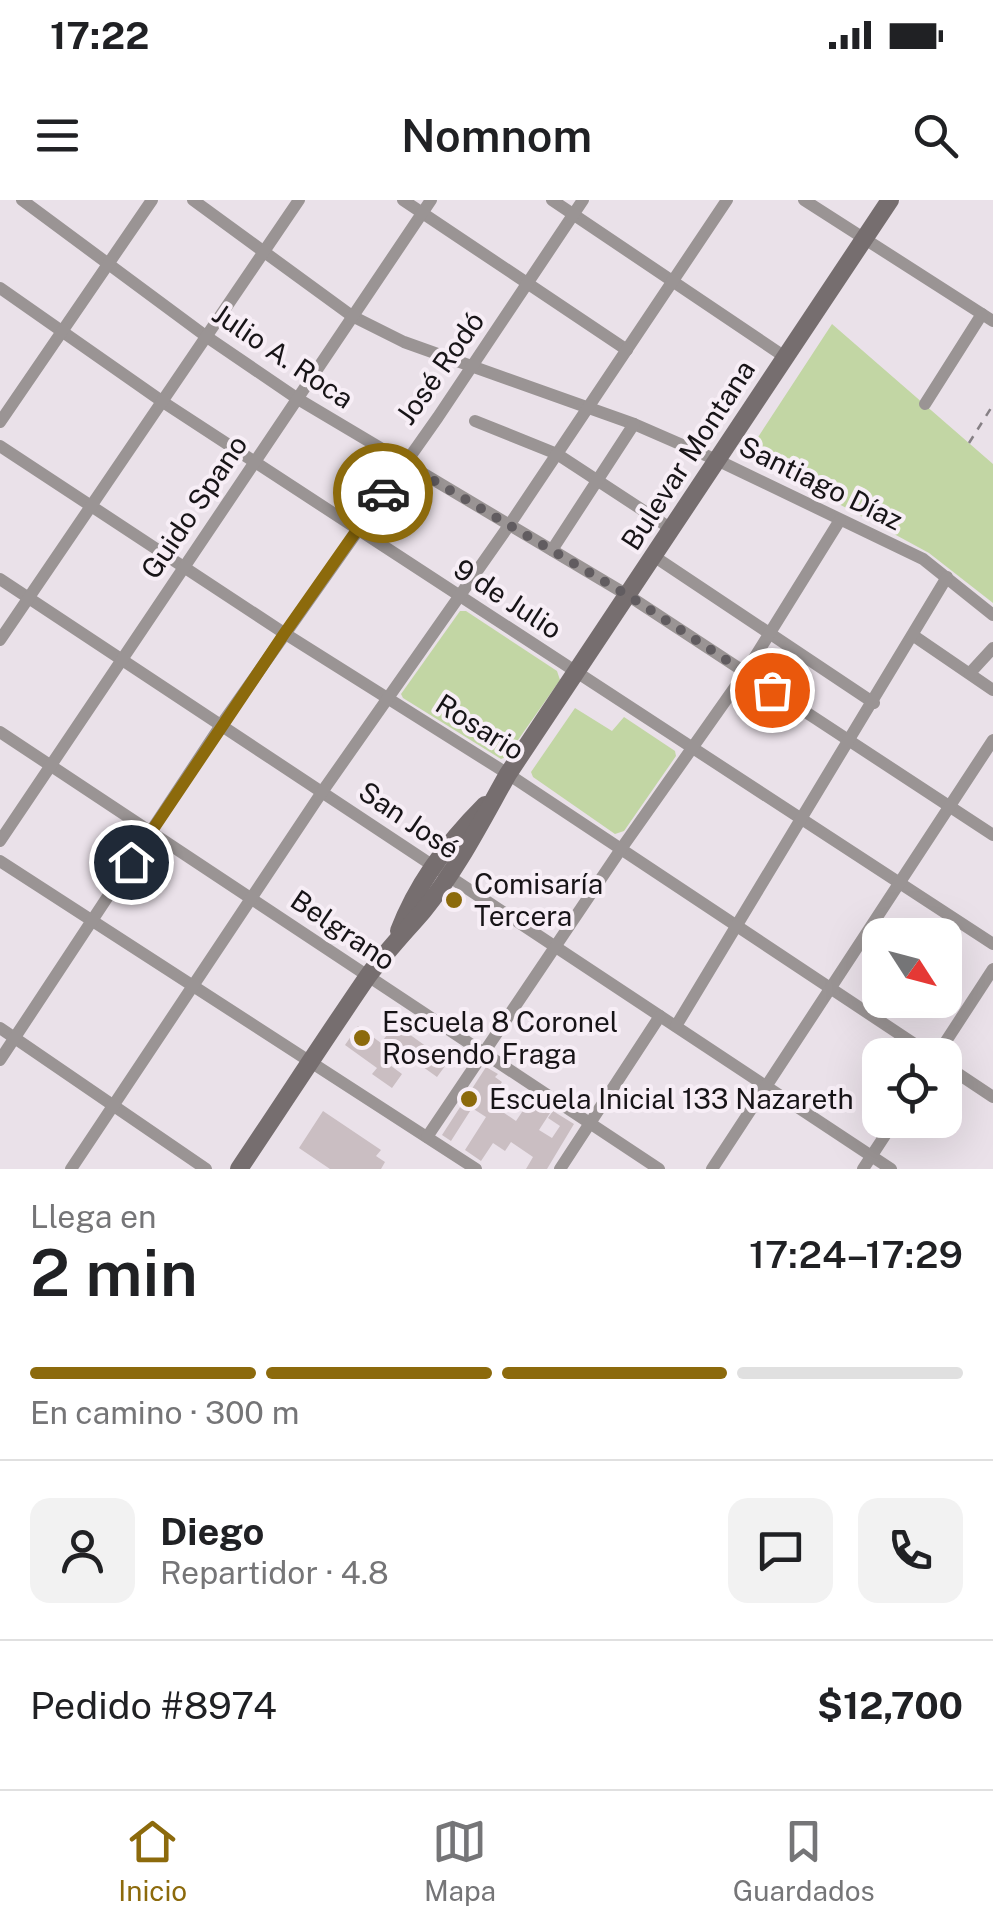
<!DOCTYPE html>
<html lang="es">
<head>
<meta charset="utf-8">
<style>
  body { margin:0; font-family:"Public Sans",sans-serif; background:#f2f2f2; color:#202124; height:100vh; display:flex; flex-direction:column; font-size:38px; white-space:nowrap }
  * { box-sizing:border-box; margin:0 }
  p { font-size:32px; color:#757577 }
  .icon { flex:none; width:55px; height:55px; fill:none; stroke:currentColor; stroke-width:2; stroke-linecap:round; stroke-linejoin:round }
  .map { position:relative; height:969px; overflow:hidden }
  .side { display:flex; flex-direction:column; background:#fff; flex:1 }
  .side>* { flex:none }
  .needle { width:65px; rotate:126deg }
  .fabs { position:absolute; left:862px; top:718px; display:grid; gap:20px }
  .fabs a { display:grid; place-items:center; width:100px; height:100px; border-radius:20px; background:#fff; box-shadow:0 10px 40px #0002; font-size:50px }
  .pin { position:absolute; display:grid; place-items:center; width:85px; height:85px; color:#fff; margin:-42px; border:5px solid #fff; border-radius:50%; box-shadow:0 2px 10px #0007 }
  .courier { position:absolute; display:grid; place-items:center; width:100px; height:100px; margin:-50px; border:8px solid #8c6a0c; border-radius:50%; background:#fff; color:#222; box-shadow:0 2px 12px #0007 }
  .head em { font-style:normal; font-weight:600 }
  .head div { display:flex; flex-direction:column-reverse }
  .head { display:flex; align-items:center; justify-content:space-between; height:170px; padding:0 30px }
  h1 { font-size:65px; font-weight:600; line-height:75px }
  .bar { display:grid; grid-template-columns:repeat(4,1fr); gap:15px 10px; align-content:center; height:120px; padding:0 30px }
  .bar i { height:12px; border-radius:8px; background:#e0e0e0 }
  .bar .on { background:#8c6a0c }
  .bar p { grid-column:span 4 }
  .line { display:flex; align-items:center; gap:25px; padding:0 30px; border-top:2px solid #e0e0e0 }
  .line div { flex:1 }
  .round { display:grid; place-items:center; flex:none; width:105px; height:105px; border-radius:20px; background:#f2f2f2 }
  .status { display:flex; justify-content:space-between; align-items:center; height:70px; padding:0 50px; background:#fff; direction:ltr }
  .status svg { height:28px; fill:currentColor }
  header { display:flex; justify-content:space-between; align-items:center; height:130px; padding:0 30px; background:#fff; font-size:45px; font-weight:600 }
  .tabs { display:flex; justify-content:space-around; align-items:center; height:140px; border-top:2px solid #e0e0e0; background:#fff; font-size:28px; color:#757577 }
  .tabs a { display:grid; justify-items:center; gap:5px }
  .tabs .on { color:#8c6a0c }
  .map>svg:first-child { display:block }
  .green { fill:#c2d6a4 }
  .building { fill:#cabec2 }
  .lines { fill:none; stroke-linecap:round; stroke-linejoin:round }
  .path { stroke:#868085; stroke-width:2.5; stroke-dasharray:8 8; stroke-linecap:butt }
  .street { stroke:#9a9494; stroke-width:12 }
  .secondary { stroke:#766e6f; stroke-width:18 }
  .done { stroke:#615c60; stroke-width:10; stroke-dasharray:0 18 }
  .route { stroke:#8c6a0c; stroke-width:12 }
  .poi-dot { fill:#8c6a0c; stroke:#f7eef6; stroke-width:4 }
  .labels { text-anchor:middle; stroke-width:8; stroke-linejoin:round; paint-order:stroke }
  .street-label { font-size:28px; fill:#171417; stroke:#f7eef6 }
  .poi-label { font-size:28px; fill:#171417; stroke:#f7eef6; text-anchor:start }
</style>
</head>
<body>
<div class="status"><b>17:22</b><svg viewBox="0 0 49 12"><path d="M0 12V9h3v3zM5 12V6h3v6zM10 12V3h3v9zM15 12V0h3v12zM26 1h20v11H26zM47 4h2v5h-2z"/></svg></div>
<header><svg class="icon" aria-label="menu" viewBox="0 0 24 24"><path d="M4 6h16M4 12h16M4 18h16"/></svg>Nomnom<svg class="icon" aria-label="search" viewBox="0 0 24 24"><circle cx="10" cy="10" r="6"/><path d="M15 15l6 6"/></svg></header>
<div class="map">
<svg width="993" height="969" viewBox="0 0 993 969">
  <rect width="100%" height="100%" fill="#eae1e9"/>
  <!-- green -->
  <g class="green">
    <path d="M832,124L993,264V403L929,353L747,254Z"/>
    <path d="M460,411H466L557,471L560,480L506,557L501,559L403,498L401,494Z"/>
    <path d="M575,508L612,531L624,517L675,551L676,556L624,631L615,634L533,577L531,572Z"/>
  </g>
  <!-- building -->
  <g class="building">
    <path d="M395,824L448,862L437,877L394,846L383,860L402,874L392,888L372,874L377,868L345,845L358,826L381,843Z"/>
    <path d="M486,867L498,874L495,877L502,882L488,902L516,921L530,900L550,913L539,930L552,938L560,926L548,918L553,911L574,924L547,969H526L533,957L511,942L505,951L493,943L481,961L465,950L486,917L472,908L451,941L442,935Z"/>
    <path d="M323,911L381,950L376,956L385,962L381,969H330L299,948Z"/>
  </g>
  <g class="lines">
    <!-- path -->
    <path class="path" d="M969,243L993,205"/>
    <!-- street -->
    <g class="street">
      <path d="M22,0L207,137L298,199L629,396L993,635"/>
      <path d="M193,0L352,116L404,142L634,224L719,261L923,359L993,415"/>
      <path d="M403,0L627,150"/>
      <path d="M552,0L785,157"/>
      <path d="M804,0L993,121"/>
      <path d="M0,88L163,202L993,744"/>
      <path d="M925,204L982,114"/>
      <path d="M475,221L557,254L673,330"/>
      <path d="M0,222L152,0"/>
      <path d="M0,246L284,433L508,574L931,855"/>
      <path d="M552,350L634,224"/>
      <path d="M655,357L874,503"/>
      <path d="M0,379L891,969"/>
      <path d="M914,436L993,490"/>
      <path d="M0,440L299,0"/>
      <path d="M970,473L993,448"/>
      <path d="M0,532L659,969"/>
      <path d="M0,641L431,0"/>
      <path d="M0,661L476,969"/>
      <path d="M676,826L947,377"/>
      <path d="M0,828L206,969"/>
      <path d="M937,855L993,769"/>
      <path d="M0,860L221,525L438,217L583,0"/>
      <path d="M945,865L993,897"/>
      <path d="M427,937L621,649L745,473L840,320"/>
      <path d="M71,969L322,592L510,324L727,0"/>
      <path d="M560,969L660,816"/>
      <path d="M712,969L993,540"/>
      <path d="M863,969L895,920"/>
    </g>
    <!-- secondary -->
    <g class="secondary">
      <path d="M399,731C417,683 449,641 485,605"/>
      <path d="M239,969C282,905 324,840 368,776C385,753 404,733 423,711C457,670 482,620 508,574L890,0"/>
    </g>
  </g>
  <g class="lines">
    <!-- done -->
    <path class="done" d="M383,293L404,263L629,396L772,490"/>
    <!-- route -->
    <path class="route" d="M131,662L284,434L383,293"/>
  </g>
  <!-- markers -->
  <g class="poi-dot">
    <circle cx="454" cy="700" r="10"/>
    <circle cx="362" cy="838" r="10"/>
    <circle cx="469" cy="899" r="10"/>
  </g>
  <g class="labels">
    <!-- street labels -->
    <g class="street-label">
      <text transform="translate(283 156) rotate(34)" y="10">Julio A. Roca</text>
      <text transform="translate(440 168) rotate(-55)" y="10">José Rodó</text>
      <text transform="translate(688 255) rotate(-57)" y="10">Bulevar Montana</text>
      <text transform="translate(821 283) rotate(26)" y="10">Santiago Díaz</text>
      <text transform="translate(194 307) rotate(-56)" y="10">Guido Spano</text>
      <text transform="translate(508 399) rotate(33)" y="10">9 de Julio</text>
      <text transform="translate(480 527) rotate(32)" y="10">Rosario</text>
      <text transform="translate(409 620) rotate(34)" y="10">San José</text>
      <text transform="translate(343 730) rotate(34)" y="10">Belgrano</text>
    </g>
    <!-- poi labels -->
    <g class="poi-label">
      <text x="474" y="694">Comisaría<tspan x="474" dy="32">Tercera</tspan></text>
      <text x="382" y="832">Escuela 8 Coronel<tspan x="382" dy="32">Rosendo Fraga</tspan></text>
      <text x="489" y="909">Escuela Inicial 133 Nazareth</text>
    </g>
  </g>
</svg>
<div class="fabs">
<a><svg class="needle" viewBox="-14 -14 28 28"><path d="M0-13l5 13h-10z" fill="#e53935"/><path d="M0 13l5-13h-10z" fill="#757577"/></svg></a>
<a><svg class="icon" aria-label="locate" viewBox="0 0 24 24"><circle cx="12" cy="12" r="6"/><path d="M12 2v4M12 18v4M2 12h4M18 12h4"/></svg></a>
</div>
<div class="pin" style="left:772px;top:490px;background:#ea580c"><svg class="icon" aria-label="bag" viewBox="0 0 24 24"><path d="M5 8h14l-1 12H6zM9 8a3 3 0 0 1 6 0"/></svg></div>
<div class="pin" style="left:131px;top:662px;background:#1f2937"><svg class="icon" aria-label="home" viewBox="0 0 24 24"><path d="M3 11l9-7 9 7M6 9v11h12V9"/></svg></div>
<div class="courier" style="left:383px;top:293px"><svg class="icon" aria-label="car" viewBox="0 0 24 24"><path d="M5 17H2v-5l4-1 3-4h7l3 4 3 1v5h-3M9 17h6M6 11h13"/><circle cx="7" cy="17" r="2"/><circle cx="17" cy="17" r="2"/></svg></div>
</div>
<section class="side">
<div class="head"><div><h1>2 min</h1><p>Llega en</p></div><em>17:24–17:29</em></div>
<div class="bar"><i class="on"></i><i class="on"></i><i class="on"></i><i></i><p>En camino · 300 m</p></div>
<div class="line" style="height:180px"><a class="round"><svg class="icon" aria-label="person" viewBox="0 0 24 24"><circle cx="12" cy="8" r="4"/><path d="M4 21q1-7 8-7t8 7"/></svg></a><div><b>Diego</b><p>Repartidor · 4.8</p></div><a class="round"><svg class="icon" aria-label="chat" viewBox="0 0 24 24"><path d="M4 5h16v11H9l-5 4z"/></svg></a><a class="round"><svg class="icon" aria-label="phone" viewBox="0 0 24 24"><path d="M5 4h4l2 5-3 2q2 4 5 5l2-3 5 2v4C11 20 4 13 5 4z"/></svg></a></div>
<div class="line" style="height:130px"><div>Pedido #8974</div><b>$12,700</b></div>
</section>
<nav class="tabs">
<a class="on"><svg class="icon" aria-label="home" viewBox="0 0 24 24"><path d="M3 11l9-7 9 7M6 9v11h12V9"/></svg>Inicio</a>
<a><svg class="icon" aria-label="map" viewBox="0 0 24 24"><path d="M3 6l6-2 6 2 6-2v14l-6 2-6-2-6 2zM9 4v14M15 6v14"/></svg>Mapa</a>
<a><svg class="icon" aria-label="saved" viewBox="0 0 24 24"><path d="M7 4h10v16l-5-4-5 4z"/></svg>Guardados</a>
</nav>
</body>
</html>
